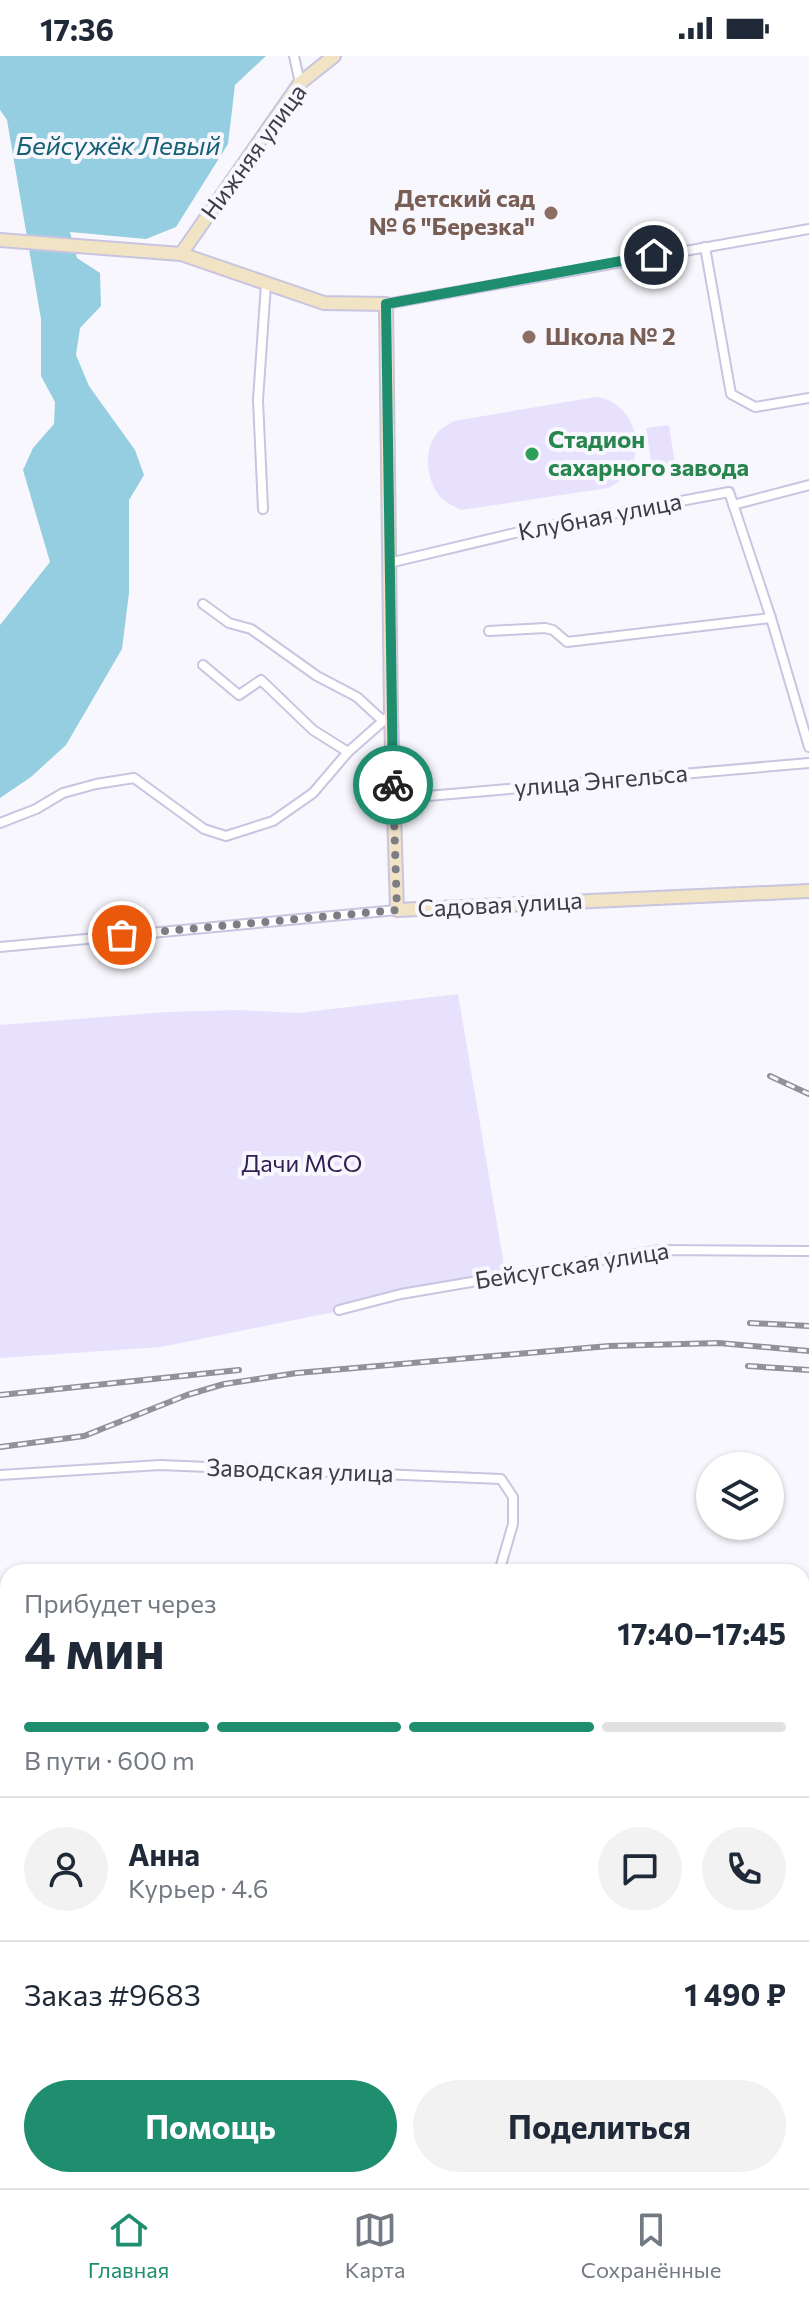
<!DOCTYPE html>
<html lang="ru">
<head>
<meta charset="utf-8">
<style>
  body { margin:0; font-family:Commissioner,sans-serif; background:#f2f2f3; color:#1f2937; height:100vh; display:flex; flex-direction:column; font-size:30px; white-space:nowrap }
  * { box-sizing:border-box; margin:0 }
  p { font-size:26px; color:#747a83 }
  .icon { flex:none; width:44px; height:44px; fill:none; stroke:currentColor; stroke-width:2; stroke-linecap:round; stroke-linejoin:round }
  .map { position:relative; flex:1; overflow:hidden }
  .drawer { position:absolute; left:0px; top:1508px; width:810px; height:624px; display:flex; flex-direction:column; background:#fff; border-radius:24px 24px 0 0; box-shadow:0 2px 6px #0004 }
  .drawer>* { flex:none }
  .buttons { position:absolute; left:696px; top:1396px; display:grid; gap:16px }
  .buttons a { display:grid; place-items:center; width:88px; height:88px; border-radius:50%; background:#fff; box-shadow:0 2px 6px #0004; font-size:40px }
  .pin { position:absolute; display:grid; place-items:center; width:68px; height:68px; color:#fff; margin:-34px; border:4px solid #fff; border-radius:50%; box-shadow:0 2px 8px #0007 }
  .courier { position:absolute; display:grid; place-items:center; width:80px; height:80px; margin:-40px; border:6px solid #1f8e6e; border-radius:50%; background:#fff; color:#222; box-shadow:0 2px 10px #0007 }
  .summary em { font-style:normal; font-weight:700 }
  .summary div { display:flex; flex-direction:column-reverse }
  .summary { display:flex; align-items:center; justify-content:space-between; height:136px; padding:0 24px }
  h1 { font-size:52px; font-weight:700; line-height:60px }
  .bar { display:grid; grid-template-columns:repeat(4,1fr); gap:12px 8px; align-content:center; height:96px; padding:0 24px }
  .bar i { height:10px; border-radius:6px; background:#e0e1e3 }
  .bar .active { background:#1f8e6e }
  .bar p { grid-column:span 4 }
  .line { display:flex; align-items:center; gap:20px; padding:0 24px; border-top:2px solid #e0e1e3 }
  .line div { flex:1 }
  .round { display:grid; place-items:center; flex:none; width:84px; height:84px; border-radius:42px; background:#f2f2f3 }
  .action { display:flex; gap:16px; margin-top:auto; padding:16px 24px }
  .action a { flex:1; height:92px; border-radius:48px; background:#1f8e6e; color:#fff; font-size:32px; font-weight:700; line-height:92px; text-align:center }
  .action a+a { background:#f2f2f3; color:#1f2937 }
  .status { display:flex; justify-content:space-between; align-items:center; height:56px; padding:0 40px; background:#fff; direction:ltr }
  .status svg { height:22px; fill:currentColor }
  .menu { display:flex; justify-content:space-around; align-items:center; height:112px; border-top:2px solid #e0e1e3; background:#fff; font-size:22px; color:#747a83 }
  .menu a { display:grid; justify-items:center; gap:4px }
  .menu .active { color:#1f8e6e }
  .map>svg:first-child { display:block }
  .green { fill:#e7e1fe }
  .water { fill:#95cee1 }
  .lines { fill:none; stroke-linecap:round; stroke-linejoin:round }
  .street-casing { stroke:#c9c4e0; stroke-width:12 }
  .secondary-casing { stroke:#c9c4e0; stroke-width:16 }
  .street { stroke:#fff; stroke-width:8 }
  .secondary { stroke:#f1e4c4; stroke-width:12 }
  .rail-casing { stroke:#929099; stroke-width:6 }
  .rail { stroke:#f8f7fd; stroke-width:3; stroke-dasharray:9; stroke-linecap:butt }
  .done { stroke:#7e7d86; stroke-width:8; stroke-dasharray:0 14.4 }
  .route { stroke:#1f8e6e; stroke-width:10 }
  .education-dot { fill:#8d6e63; stroke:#f8f7fd; stroke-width:3 }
  .leisure-dot { fill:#2e9e5b; stroke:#f8f7fd; stroke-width:3 }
  .labels { text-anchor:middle; stroke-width:8; stroke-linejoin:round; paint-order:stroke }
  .street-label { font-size:24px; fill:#3d3b46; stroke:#f8f7fd }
  .education-label { font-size:24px; font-weight:bold; fill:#785e54; stroke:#f8f7fd; text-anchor:end }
  .leisure-label { font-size:24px; font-weight:bold; fill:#27864d; stroke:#f8f7fd; text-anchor:start }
  .park-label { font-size:24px; fill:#301e54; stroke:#f8f7fd }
  .water-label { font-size:26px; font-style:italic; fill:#176175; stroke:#f8f7fd }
</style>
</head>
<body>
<div class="status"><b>17:36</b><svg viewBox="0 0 49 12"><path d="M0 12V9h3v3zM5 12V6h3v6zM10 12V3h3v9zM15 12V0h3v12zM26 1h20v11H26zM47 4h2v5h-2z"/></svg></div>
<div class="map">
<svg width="809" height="2132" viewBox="0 0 809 2132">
  <rect width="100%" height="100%" fill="#f8f7fd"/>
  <!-- green -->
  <g class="green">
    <path d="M596,341C640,346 653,412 608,432L461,454C456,451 450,449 445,445C426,431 422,394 438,376C442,372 449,368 454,365Z"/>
    <path d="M669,369L676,416L653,419L646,372Z"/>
    <path d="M458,938L506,1221L161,1291L0,1302V969L167,956L237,954L298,957Z"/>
  </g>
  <!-- water -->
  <g class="water">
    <path d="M0,0H266L235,29L228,88L176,171L146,183L70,176L77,202L100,217L101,250L80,272L76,299L89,330L135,394L144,419L129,444V537L122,593L66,689L31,721L0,742V569L50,506L23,414L33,392L54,368L55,346L41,320V263L7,64L0,54Z"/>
    <path d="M0,1899L8,1905V2124H263L268,2132H0Z"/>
  </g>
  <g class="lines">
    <!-- street casing -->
    <g class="street-casing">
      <g id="street">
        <path d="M294,0L300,27"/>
        <path d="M705,191L731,338L755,351L809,342"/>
        <path d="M386,248L809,173"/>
        <path d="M733,449L809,429"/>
        <path d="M263,453L258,344L266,228"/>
        <path d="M389,507L532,473L729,436L771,562L809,691"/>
        <path d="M203,548L229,567L251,573L317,620L357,641L382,664"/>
        <path d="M489,575L545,572L553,574L567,586L771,562"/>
        <path d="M203,609L239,639L261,624L313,674L348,696"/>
        <path d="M393,743L809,707"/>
        <path d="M0,767L36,753L63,737L96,728L134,722L204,773L226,780L273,765L313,737L348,696L391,658"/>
        <path d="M0,891L397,854"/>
        <path d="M339,1254L401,1238L660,1194L809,1195"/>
        <path d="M0,1419L160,1409L501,1423L513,1441V1468L499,1516"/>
        <path d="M802,1840H809"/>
        <path d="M802,1909L809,1908"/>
        <path d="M802,2050L809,2049"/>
        <path d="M598,2124V2132"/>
      </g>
    </g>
    <!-- secondary casing -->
    <g class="secondary-casing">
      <g id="secondary">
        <path d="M0,184L181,198L324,247L386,248L391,658L397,854L809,835"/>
        <path d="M181,198L300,27L334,0"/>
        <path d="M802,1709H809"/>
        <path d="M0,1773H8"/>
      </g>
    </g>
    <!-- street -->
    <use href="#street" class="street"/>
    <!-- secondary -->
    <use href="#secondary" class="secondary"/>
    <!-- rail casing -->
    <g class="rail-casing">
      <g id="rail">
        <path d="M770,1020L809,1038"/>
        <path d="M750,1267L809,1270"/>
        <path d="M748,1310L809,1314"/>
        <path d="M0,1339L239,1314"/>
        <path d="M0,1391L84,1380L187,1339L224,1328L297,1317L609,1290L719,1287L809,1295"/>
      </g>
    </g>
    <!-- rail -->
    <use href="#rail" class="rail"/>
  </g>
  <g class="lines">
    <!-- done -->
    <path class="done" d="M122,879L397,854L393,729"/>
    <!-- route -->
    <path class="route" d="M393,729L386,248L654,199"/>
  </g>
  <!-- markers -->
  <g class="education-dot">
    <circle cx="551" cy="157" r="8"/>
    <circle cx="529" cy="281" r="8"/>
  </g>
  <circle class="leisure-dot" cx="532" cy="398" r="8"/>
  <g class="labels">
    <!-- street labels -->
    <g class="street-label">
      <text transform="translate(254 96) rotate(-54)" y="8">Нижняя улица</text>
      <text transform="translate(600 461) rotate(-11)" y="8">Клубная улица</text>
      <text transform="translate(601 725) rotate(-5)" y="8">улица Энгельса</text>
      <text transform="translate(500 849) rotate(-3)" y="8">Садовая улица</text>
      <text transform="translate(572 1210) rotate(-9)" y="8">Бейсугская улица</text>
      <text transform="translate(300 1415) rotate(2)" y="8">Заводская улица</text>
    </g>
    <!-- education labels -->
    <g class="education-label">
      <text x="535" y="151">Детский сад<tspan x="535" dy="28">№ 6 "Березка"</tspan></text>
      <text x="545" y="289" text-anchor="start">Школа № 2</text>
    </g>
    <!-- leisure labels -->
    <g class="leisure-label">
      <text x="548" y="392">Стадион<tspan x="548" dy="28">сахарного завода</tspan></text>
    </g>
    <!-- park labels -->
    <g class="park-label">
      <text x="302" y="1116">Дачи МСО</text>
    </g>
    <!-- water labels -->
    <g class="water-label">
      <text x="118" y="99">Бейсужёк Левый</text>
    </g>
  </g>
</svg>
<div class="buttons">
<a><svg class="icon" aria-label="layers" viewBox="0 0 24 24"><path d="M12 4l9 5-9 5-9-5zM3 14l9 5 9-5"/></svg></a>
</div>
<div class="pin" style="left:122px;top:879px;background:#ea580c"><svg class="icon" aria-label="bag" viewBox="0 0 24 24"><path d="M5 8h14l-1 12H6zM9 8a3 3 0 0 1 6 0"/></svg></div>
<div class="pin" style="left:654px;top:199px;background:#1f2937"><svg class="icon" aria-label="home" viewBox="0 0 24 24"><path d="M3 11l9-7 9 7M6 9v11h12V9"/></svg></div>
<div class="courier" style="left:393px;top:729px"><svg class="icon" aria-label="bike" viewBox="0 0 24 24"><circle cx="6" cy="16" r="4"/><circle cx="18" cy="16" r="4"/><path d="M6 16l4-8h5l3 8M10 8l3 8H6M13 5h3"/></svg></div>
<section class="drawer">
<div class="summary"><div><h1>4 мин</h1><p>Прибудет через</p></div><em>17:40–17:45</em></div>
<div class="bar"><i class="active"></i><i class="active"></i><i class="active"></i><i></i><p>В пути · 600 m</p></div>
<div class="line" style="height:144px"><a class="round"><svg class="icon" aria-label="person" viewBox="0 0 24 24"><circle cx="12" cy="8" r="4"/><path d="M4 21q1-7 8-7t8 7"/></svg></a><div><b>Анна</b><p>Курьер · 4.6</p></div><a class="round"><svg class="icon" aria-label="chat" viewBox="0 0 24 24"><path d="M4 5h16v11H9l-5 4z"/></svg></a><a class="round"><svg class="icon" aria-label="phone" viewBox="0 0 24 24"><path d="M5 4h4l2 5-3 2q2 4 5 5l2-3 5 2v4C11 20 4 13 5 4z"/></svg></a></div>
<div class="line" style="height:104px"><div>Заказ #9683</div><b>1 490 ₽</b></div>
<div class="action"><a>Помощь</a><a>Поделиться</a></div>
</section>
</div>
<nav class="menu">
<a class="active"><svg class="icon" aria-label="home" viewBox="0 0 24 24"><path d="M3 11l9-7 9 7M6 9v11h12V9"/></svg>Главная</a>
<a><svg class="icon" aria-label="map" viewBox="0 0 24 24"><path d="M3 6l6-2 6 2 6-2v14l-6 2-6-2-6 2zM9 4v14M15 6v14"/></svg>Карта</a>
<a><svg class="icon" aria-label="saved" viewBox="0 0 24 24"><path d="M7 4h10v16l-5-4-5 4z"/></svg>Сохранённые</a>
</nav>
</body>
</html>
